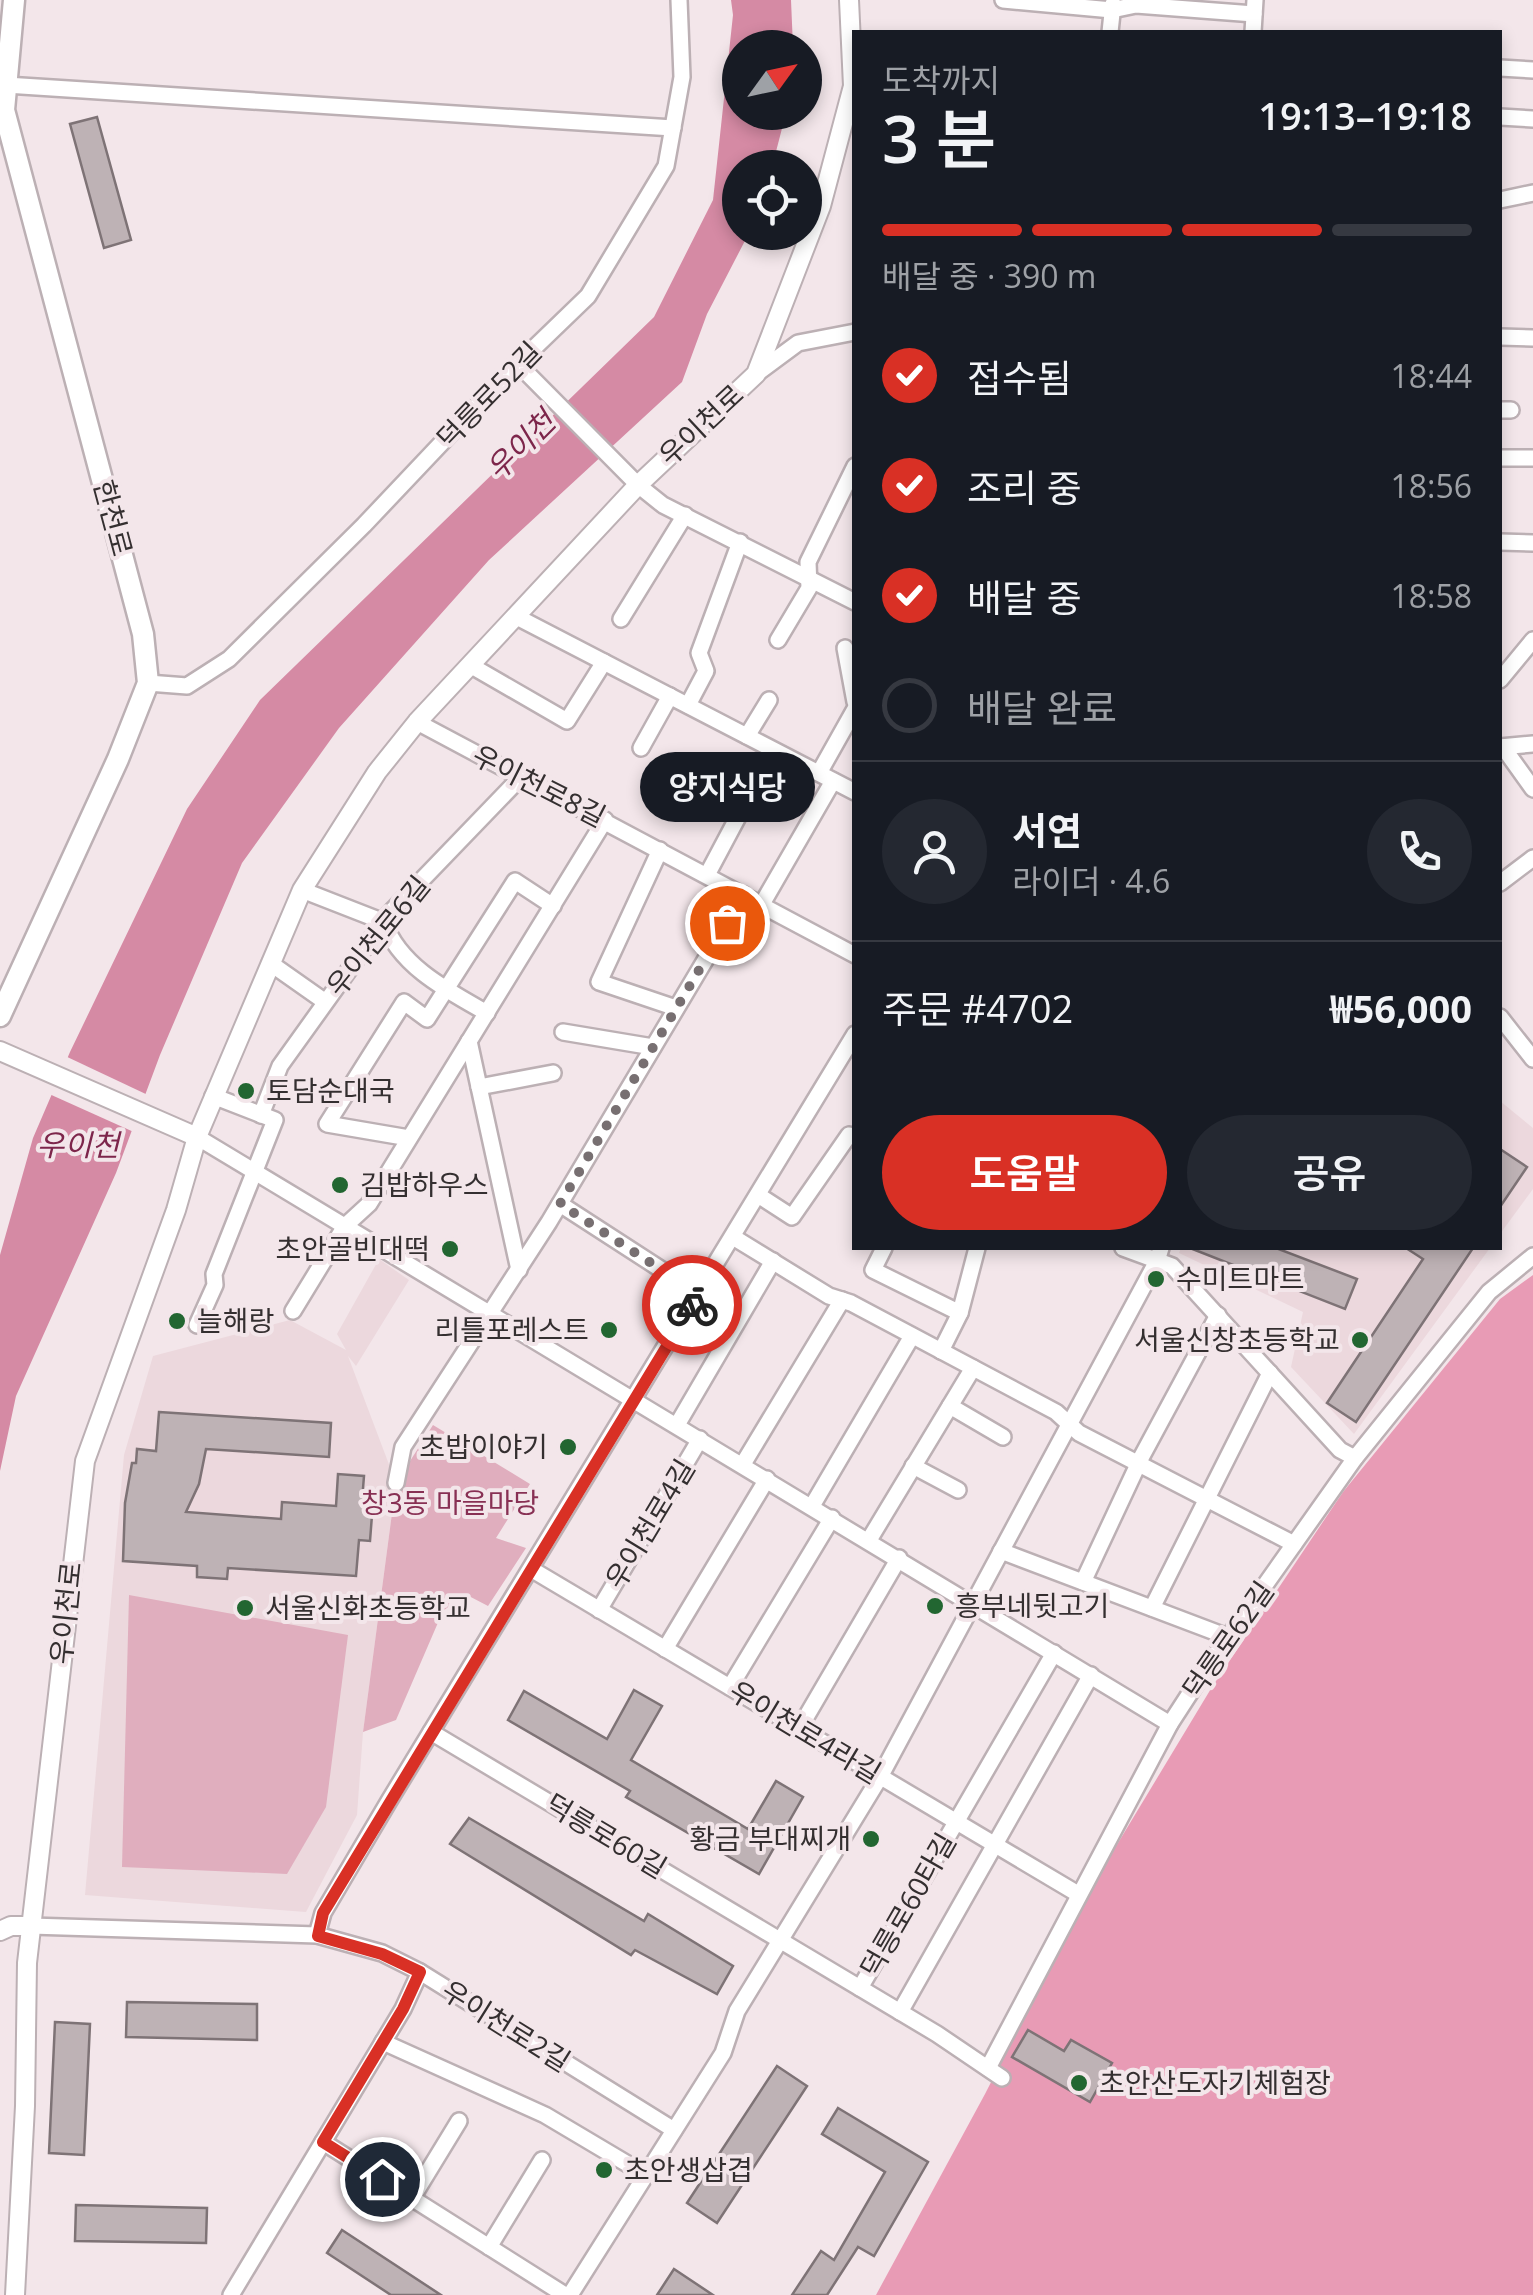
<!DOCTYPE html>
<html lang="ko">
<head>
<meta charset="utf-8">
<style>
  body { margin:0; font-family:"Open Sans","Noto Sans KR",sans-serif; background:#242831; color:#f1f3f6; height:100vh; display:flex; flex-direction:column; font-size:38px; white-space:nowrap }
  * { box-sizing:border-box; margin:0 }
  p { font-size:32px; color:#9ea1a6 }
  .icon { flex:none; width:55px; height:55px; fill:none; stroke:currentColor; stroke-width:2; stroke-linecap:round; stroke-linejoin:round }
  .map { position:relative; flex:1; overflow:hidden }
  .details { position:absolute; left:852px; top:30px; width:650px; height:1220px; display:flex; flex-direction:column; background:#171b24; border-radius:0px; box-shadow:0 5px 15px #0003 }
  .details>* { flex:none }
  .needle { width:65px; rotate:57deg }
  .buttons { position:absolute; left:722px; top:30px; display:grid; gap:20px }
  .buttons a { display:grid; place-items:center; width:100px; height:100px; border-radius:50%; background:#171b24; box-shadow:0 5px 15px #0003; font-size:50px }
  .pin { position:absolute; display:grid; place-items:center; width:85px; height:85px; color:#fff; margin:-42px; border:5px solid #fff; border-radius:50%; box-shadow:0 2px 10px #0007 }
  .courier { position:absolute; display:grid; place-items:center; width:100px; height:100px; margin:-50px; border:8px solid #d93025; border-radius:50%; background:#fff; color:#222; box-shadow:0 2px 12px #0007 }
  .bubble { position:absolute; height:70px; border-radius:35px; background:#171b24; box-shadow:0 5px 15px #0003; font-size:32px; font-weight:600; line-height:70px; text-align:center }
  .overview em { font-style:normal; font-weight:600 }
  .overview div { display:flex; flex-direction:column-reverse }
  .overview { display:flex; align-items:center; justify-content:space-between; height:170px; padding:0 30px }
  h1 { font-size:65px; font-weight:600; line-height:75px }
  .bar { display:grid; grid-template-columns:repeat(4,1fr); gap:15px 10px; align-content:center; height:120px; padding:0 30px }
  .bar i { height:12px; border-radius:8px; background:#363941 }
  .bar .current { background:#d93025 }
  .bar p { grid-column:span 4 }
  .line { display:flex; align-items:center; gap:25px; padding:0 30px; border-top:2px solid #363941 }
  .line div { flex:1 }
  .round { display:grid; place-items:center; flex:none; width:105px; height:105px; border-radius:52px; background:#242831 }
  ol { padding:0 30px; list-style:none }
  li { display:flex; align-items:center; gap:30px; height:110px }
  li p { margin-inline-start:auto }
  li .icon { padding:10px; border-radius:50%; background:#d93025; color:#fff; stroke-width:4 }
  li:last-child { color:#9ea1a6 }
  li i { width:55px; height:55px; border:5px solid #363941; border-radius:50% }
  .action { display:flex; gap:20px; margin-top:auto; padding:20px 30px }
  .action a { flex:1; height:115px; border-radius:60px; background:#d93025; color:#fff; font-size:40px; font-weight:600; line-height:115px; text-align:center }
  .action a+a { background:#242831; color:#f1f3f6 }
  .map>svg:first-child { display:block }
  .built { fill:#ecd8dd }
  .green { fill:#e0aebe }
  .forest { fill:#e89bb5 }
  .water { fill:#d58aa4 }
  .pier { fill:#f3e6ea }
  .building { fill:#beb2b5; stroke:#7e7376; stroke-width:2.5 }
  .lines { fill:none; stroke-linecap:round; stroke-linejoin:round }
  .minor-casing { stroke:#bcb0b4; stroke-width:20 }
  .tertiary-casing { stroke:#bcb0b4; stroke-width:22 }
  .secondary-casing { stroke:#bcb0b4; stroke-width:25 }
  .minor { stroke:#fff; stroke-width:15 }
  .tertiary { stroke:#fff; stroke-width:18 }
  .secondary { stroke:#fff; stroke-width:20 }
  .done { stroke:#776f71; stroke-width:10; stroke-dasharray:0 18 }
  .route { stroke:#d93025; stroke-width:12 }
  .poi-dot { fill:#226631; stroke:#f3e6ea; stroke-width:4 }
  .labels { text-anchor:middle; stroke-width:8; stroke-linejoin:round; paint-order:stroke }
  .street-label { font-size:28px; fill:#342f30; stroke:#f3e6ea }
  .poi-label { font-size:28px; fill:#342f30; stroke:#f3e6ea; text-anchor:start }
  .park-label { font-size:28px; fill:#883054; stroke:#f3e6ea }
  .water-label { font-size:30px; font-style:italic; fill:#7d264b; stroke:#f3e6ea }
</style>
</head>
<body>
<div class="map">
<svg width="1533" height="2295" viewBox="0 0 1533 2295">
  <rect width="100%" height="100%" fill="#f3e6ea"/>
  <!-- built -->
  <g class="built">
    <path d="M1500,1101L1533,1128V1189L1500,1234Z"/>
    <path d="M1181,1248H1490L1354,1434L1291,1367L1303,1312L1179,1253Z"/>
    <path d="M379,1259L409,1280L356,1366L348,1356L396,1483L363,1732L357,1815L306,1912L85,1895L124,1455L153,1356L290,1320L346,1350L337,1334Z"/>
  </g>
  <!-- green -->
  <g class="green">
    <path d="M433,1425L530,1484L496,1538L526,1548L488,1606L465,1594L443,1611L396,1720L363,1732L396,1483Z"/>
    <path d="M129,1595L348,1635L326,1807L287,1874L122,1867Z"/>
  </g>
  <!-- forest -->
  <path class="forest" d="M1533,1275V2295H876L985,2094L1086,1896L1212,1687L1343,1492L1500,1299Z"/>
  <!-- water -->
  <path class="water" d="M731,0H791L793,47L740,48V112L786,113L772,167L740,168V232L749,233L707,314L682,382L489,560L339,728L242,863L160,1055L116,1173L16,1396L0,1471V1255L33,1138L70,1052L187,809L260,700L654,317L713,200L733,15Z"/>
  <!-- pier -->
  <path class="pier" d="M63,1055L150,1096L136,1133L47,1093Z"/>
  <!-- building -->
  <g class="building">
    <path d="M97,117L131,240L104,248L70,124Z"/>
    <path d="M1500,1149L1527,1167L1500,1207Z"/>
    <path d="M1190,1248H1276L1357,1279L1345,1309Z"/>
    <path d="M1406,1248H1473L1356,1422L1327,1403L1423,1259Z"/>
    <path d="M159,1412L331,1423L329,1457L206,1449L199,1484L186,1512L281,1519L282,1502L336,1506L338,1474L364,1476L362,1501L373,1502L370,1541L359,1540L356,1576L228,1568L227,1579L197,1577V1566L123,1561L125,1503L132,1463H136L137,1449L156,1451Z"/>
    <path d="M634,1690L662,1706L631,1760L748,1829L776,1781L803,1797L759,1874L626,1797L630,1791L508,1720L524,1691L607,1739Z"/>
    <path d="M469,1818L644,1921L648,1914L733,1966L717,1994L635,1950L631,1955L450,1844Z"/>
    <path d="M127,2002L257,2004V2040L126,2037Z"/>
    <path d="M55,2022L90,2024L84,2155L49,2153Z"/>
    <path d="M1028,2030L1064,2051L1071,2040L1112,2063L1090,2102L1012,2057Z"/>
    <path d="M777,2066L807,2086L717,2223L687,2203Z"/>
    <path d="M838,2108L928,2162L874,2256L858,2247L827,2295H792L821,2251L834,2260L885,2172L822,2134Z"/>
    <path d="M76,2205L207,2208L206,2243L75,2241Z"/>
    <path d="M342,2230L441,2295H391L327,2253Z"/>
    <path d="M674,2269L713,2295H657Z"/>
  </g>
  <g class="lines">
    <!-- minor casing -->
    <g class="minor-casing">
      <g id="minor">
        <path d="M1003,0L1112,10L1136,5L1254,14"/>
        <path d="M1110,32L1113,4"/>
        <path d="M1253,32L1255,0"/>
        <path d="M1500,68L1533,70"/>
        <path d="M6,85L673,128"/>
        <path d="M1500,117L1533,119"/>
        <path d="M1500,200L1533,193"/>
        <path d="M1500,337L1533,338"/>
        <path d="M518,364L638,485L663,505L855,602"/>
        <path d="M756,374L798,343L855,332"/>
        <path d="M1500,410H1511"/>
        <path d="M1500,458H1533"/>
        <path d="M1500,542L1533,543"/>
        <path d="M515,616L855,792"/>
        <path d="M621,619L685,515"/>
        <path d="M778,640L809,588L808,562L855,466"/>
        <path d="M845,648L855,702"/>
        <path d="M470,665L567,721L604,662"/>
        <path d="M1500,680L1533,640"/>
        <path d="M148,683L187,686L229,659L364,525L505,376L588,296L666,166L682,77L679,0"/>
        <path d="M688,705L706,671L699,653L740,542"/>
        <path d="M417,722L855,955"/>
        <path d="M747,736L769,700"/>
        <path d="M1500,747L1533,744"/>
        <path d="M1503,747L1533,789"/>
        <path d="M641,748L670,696"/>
        <path d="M819,773L855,709"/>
        <path d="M660,850L599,982L676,1008"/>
        <path d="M707,875L748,798"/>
        <path d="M1500,883L1533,858"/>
        <path d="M302,890L384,922C399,966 448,991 487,1013"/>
        <path d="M762,904L833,781"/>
        <path d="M270,963L324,1001"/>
        <path d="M1500,1017L1533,1059"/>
        <path d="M563,1032L653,1047"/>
        <path d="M469,1041L519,1270"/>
        <path d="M479,1087L553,1073"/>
        <path d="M261,1115L280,1066L389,914L521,777"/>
        <path d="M197,1137L1170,1724"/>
        <path d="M409,1138L327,1124L404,1002L427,1019L515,881L553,906"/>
        <path d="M758,1195L792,1217L849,1135"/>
        <path d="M560,1204L699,1294"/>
        <path d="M733,1237L829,1296L851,1303L1056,1412L1079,1433L1294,1544"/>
        <path d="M884,1248L873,1270L960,1313"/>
        <path d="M1123,1248L1172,1266L1340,1450L1355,1458"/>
        <path d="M293,1311L345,1226L369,1204L605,820"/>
        <path d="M197,1325L215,1285L214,1274L275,1120L213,1096"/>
        <path d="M941,1351L960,1313L977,1248"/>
        <path d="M950,1406L1003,1437"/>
        <path d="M677,1425L773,1261"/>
        <path d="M743,1464L842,1300"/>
        <path d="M913,1466L958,1490"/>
        <path d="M396,1483L403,1447L549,1222L744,895"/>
        <path d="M812,1506L912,1336"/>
        <path d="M869,1540L973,1368"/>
        <path d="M1001,1551L1228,1637"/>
        <path d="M531,1569L1078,1894"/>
        <path d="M1083,1582L1142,1456L1218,1315"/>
        <path d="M1152,1608L1270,1373"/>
        <path d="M599,1610L700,1439"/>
        <path d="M665,1649L767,1479"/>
        <path d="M730,1687L832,1518"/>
        <path d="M799,1729L899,1558"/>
        <path d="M431,1732L937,2034L1002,2078"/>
        <path d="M31,1926L317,1935L382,1953L420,1972L674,2130"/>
        <path d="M317,1935L323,1913L389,1801L855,1034"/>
        <path d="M860,1988L1054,1653"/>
        <path d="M900,2012L1091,1675"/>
        <path d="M383,2042L545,2115L646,2175"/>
        <path d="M988,2068L1170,1724L1207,1667L1355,1458L1489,1292L1533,1256"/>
        <path d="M323,2142L565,2295"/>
        <path d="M412,2198L459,2121"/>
        <path d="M489,2247L542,2160"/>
        <path d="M231,2295L403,2009L420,1972"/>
        <path d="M570,2295L723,2053L737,2011L880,1777L1157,1261L1161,1248"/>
      </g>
    </g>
    <!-- tertiary casing -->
    <g class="tertiary-casing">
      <g id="tertiary">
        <path d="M0,1051L197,1137"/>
        <path d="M0,1931L11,1926H31"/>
        <path d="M15,2295L25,2106L27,1963L85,1461L176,1210L197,1137L302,890L377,772L417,722L638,485L756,374L821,206L853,86L849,0"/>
      </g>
    </g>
    <!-- secondary casing -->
    <g class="secondary-casing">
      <path id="secondary" d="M0,1016L118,759L148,683L143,634L4,110L14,0"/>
    </g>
    <!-- minor -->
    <use href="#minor" class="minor"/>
    <!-- tertiary -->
    <use href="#tertiary" class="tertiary"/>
    <!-- secondary -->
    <use href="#secondary" class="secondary"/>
  </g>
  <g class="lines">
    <!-- done -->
    <path class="done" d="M692,1305L699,1294L560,1204L727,923"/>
    <!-- route -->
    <path class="route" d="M382,2179L323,2142L403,2009L420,1972L382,1954L318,1936L323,1913L692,1305"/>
  </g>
  <!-- markers -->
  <g class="poi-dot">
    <circle cx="246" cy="1091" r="10"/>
    <circle cx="340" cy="1185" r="10"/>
    <circle cx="450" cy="1249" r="10"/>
    <circle cx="1156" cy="1279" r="10"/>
    <circle cx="177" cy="1321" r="10"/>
    <circle cx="609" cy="1330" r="10"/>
    <circle cx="1360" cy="1340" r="10"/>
    <circle cx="568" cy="1447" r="10"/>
    <circle cx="935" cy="1606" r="10"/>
    <circle cx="245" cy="1608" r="10"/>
    <circle cx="871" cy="1839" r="10"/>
    <circle cx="1079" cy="2083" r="10"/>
    <circle cx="604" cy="2170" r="10"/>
  </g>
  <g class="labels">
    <!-- street labels -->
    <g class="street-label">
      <text transform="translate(489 395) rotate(-46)" y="10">덕릉로52길</text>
      <text transform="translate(701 425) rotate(-43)" y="10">우이천로</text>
      <text transform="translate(113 518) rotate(75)" y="10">한천로</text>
      <text transform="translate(539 786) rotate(27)" y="10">우이천로8길</text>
      <text transform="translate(378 936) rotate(-51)" y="10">우이천로6길</text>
      <text transform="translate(650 1524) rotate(-59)" y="10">우이천로4길</text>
      <text transform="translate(66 1613) rotate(-84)" y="10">우이천로</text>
      <text transform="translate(1228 1640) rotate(-55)" y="10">덕릉로62길</text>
      <text transform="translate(805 1732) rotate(31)" y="10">우이천로4라길</text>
      <text transform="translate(606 1836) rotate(31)" y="10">덕릉로60길</text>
      <text transform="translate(908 1905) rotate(-60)" y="10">덕릉로60타길</text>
      <text transform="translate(506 2026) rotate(32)" y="10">우이천로2길</text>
    </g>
    <!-- poi labels -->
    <g class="poi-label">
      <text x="266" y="1101">토담순대국</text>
      <text x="360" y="1195">김밥하우스</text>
      <text x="430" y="1259" text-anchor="end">초안골빈대떡</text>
      <text x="1176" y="1289">수미트마트</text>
      <text x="197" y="1331">늘해랑</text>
      <text x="589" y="1340" text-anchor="end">리틀포레스트</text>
      <text x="1340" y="1350" text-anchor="end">서울신창초등학교</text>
      <text x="548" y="1457" text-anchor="end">초밥이야기</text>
      <text x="955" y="1616">흥부네뒷고기</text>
      <text x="265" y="1618">서울신화초등학교</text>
      <text x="851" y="1849" text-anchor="end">황금 부대찌개</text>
      <text x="1099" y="2093">초안산도자기체험장</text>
      <text x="624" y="2180">초안생삽겹</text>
    </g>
    <!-- park labels -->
    <g class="park-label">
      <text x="450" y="1513">창3동 마을마당</text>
    </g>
    <!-- water labels -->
    <g class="water-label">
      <text transform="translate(521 446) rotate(-45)" y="10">우이천</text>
      <text x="78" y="1156">우이천</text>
    </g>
  </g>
</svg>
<div class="buttons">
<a><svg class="needle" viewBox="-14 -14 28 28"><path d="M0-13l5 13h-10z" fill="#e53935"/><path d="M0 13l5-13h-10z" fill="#9ea1a6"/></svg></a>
<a><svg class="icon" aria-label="locate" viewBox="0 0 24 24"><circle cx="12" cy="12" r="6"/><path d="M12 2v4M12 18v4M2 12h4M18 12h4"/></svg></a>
</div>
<div class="pin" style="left:727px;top:923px;background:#ea580c"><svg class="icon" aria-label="bag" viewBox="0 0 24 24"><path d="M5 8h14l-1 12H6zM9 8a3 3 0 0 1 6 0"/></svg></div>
<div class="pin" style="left:382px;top:2179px;background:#1f2937"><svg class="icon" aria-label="home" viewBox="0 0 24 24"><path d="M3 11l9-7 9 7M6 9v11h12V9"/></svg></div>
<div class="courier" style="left:692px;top:1305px"><svg class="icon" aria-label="bike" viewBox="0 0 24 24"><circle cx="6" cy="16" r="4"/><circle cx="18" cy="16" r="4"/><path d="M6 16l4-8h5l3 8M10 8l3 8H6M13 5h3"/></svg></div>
<div class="bubble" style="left:640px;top:752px;width:175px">양지식당</div>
<section class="details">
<div class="overview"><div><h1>3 분</h1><p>도착까지</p></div><em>19:13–19:18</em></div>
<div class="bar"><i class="current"></i><i class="current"></i><i class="current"></i><i></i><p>배달 중 · 390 m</p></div>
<ol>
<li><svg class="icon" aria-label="check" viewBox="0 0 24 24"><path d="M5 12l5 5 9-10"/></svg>접수됨<p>18:44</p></li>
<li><svg class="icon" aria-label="check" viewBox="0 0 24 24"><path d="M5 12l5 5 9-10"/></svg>조리 중<p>18:56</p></li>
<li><svg class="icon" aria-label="check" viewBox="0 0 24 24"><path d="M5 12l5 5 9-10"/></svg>배달 중<p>18:58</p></li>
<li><i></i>배달 완료</li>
</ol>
<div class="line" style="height:180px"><a class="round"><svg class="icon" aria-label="person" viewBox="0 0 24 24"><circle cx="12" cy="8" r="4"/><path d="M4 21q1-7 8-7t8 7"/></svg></a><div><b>서연</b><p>라이더 · 4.6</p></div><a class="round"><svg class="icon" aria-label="phone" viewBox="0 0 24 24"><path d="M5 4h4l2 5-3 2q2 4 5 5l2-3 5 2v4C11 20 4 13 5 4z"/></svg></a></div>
<div class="line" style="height:130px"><div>주문 #4702</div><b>₩56,000</b></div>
<div class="action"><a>도움말</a><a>공유</a></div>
</section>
</div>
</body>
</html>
